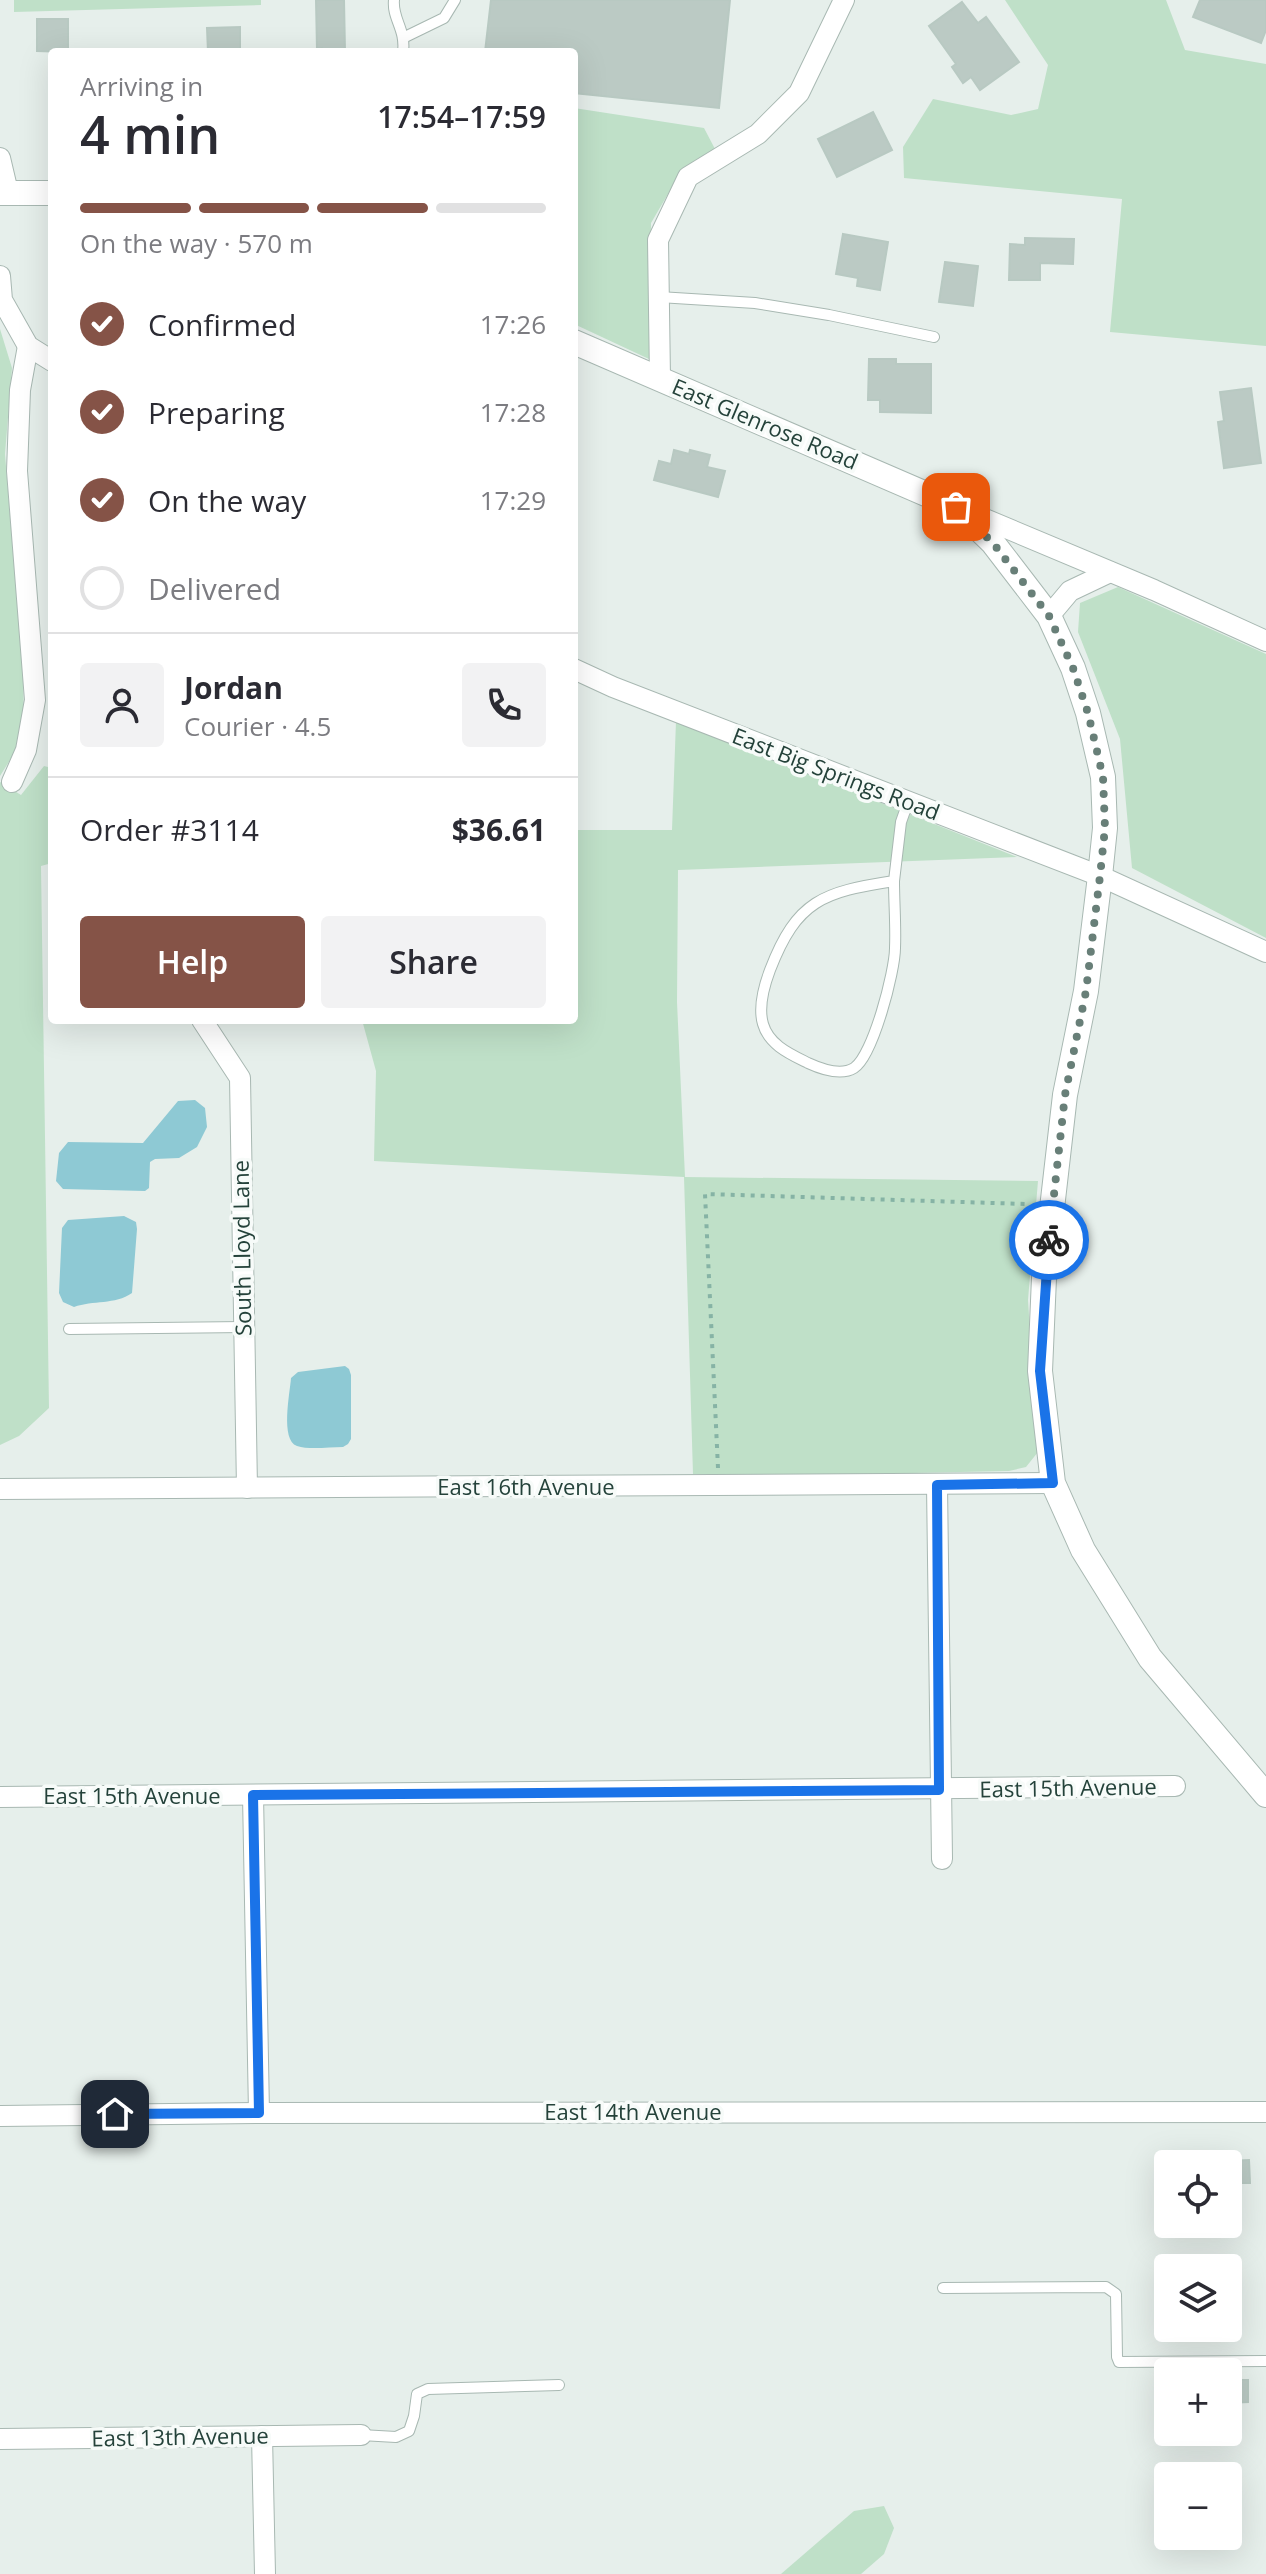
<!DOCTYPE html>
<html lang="en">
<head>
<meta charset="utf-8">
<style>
  body { margin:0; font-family:"Open Sans",sans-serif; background:#f2f2f3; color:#2b2b33; height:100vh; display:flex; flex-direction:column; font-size:30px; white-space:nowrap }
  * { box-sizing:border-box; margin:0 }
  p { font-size:26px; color:#7c7c81 }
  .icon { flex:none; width:44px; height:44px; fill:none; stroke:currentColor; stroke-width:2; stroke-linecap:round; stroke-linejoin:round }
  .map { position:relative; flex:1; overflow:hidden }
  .panel { position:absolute; left:48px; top:48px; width:530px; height:976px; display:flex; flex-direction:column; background:#fff; border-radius:8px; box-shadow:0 8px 32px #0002 }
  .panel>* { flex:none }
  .controls { position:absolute; left:1154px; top:2150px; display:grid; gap:16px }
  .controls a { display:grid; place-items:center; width:88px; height:88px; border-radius:8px; background:#fff; box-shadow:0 8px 32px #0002; font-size:40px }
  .pin { position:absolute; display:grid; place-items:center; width:68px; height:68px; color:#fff; margin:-34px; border-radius:16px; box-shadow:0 4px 12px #0006 }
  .courier { position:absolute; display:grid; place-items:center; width:80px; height:80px; margin:-40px; border:6px solid #1a73e8; border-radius:50%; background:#fff; color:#222; box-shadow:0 2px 10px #0007 }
  .headline em { font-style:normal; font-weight:600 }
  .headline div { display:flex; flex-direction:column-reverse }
  .headline { display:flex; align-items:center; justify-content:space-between; height:136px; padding:0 32px }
  h1 { font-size:52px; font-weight:600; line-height:60px }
  .bar { display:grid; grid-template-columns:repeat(4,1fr); gap:12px 8px; align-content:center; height:96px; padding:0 32px }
  .bar i { height:10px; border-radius:6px; background:#e1e1e2 }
  .bar .current { background:#855347 }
  .bar p { grid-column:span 4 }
  .line { display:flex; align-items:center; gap:20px; padding:0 32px; border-top:2px solid #e1e1e2 }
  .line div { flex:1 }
  .round { display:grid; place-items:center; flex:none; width:84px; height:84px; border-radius:8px; background:#f2f2f3 }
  ol { padding:0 32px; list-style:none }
  li { display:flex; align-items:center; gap:24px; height:88px }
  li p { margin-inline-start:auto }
  li .icon { padding:8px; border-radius:50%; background:#855347; color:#fff; stroke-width:4 }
  li:last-child { color:#7c7c81 }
  li i { width:44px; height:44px; border:4px solid #e1e1e2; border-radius:50% }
  .primary-button { display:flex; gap:16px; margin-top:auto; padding:16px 32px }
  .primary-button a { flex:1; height:92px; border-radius:8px; background:#855347; color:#fff; font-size:32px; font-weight:600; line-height:92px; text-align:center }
  .primary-button a+a { background:#f2f2f3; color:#2b2b33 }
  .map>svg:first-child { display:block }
  .green { fill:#bfe0c8 }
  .water { fill:#8ec9d4 }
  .building { fill:#bbcac4; stroke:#b8c9c2; stroke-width:2 }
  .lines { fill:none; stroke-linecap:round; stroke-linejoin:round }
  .service-casing { stroke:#a8b8b2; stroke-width:12 }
  .minor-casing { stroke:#a8b8b2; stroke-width:22 }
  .tertiary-casing { stroke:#a8b8b2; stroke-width:26 }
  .path { stroke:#86b3a5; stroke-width:4; stroke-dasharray:4 6; stroke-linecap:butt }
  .service { stroke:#fff; stroke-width:10 }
  .minor { stroke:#fff; stroke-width:20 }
  .tertiary { stroke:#fff; stroke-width:24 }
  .done { stroke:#687f78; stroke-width:8; stroke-dasharray:0 14.4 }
  .route { stroke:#1a73e8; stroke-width:10 }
  .labels { text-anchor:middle; stroke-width:7; stroke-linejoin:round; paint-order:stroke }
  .street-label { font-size:22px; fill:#24423a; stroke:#f7fbf9 }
</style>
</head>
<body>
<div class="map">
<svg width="1266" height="2574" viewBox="0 0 1266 2574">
  <rect width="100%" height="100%" fill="#e6efeb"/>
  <!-- green -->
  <g class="green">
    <path d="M14,0H261V5L14,12Z"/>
    <path d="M1005,0H1166L1185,50L1266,64V346L1110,332L1122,199L904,178L903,147L933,99L1011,115L1038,109L1048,65Z"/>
    <path d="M574,108L704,128L715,149L682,170L651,223L649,359L574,324Z"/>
    <path d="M0,329L12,368L5,454L23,672L24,723L15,752L0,776Z"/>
    <path d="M1118,587L1266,654V938L1132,868L1120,739L1078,632L1080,603Z"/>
    <path d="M676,721L1017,857L678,870L677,1002L685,1177L1038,1181L1028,1300L1038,1452L1026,1467L1009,1471L864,1474H693L684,1177L374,1161L376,1071L362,1020H574V830H672Z"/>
    <path d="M44,766L52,768V863L41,866L49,1408L19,1436L0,1445V782L21,795Z"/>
    <path d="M884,2506L894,2528L884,2554L861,2574H781L854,2511Z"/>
  </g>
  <!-- water -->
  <g class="water">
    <path d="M195,1100L205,1108L207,1127L197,1147L179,1158L155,1159L150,1162L149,1188L145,1191L63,1189L56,1181L59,1153L68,1142L143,1143L178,1101Z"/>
    <path d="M124,1216L136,1222L137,1229L132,1293C115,1305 93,1300 74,1307L63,1302L59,1293L62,1228L68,1220Z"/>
    <path d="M345,1366L349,1369L351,1375V1439L348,1444L343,1447C329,1447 309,1450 297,1446C280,1440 290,1393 291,1378L298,1372Z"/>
  </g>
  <!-- building -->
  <g class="building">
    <path d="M316,0H344L345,52H322V48L317,49Z"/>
    <path d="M491,0H730L719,108L574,93V52H485Z"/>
    <path d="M1200,0H1266V30L1261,43L1193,17Z"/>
    <path d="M962,2L978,23L986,17L1019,62L980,90L971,77L963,83L952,67L956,64L929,26Z"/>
    <path d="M37,19H68V52L37,51Z"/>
    <path d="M240,27V52H208L207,28Z"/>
    <path d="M873,112L892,150L837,177L818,139Z"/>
    <path d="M843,234L888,242L880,290L857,286L858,278L836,274Z"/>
    <path d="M1025,238L1074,239L1073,264L1040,263V280H1009L1010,244L1025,245Z"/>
    <path d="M945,262L978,266L973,306L939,302Z"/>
    <path d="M869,359H896V364H931V413L880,412V400H868Z"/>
    <path d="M1251,388L1261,463L1224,468L1218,422L1224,421L1220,392Z"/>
    <path d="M674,450L689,454L690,450L710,455L707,467L725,471L718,497L654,480L659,461L671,464Z"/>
    <path d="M1249,2160L1250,2183H1228V2161Z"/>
    <path d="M1228,2380H1248V2402L1228,2403Z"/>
  </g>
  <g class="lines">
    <!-- service casing -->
    <g class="service-casing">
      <g id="service">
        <path d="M394,0C392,19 406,29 403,52"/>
        <path d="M405,37L444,18L455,0"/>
        <path d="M659,297L755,303L829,315L934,337"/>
        <path d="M894,881C894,903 896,926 895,948C895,971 873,1056 854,1068C841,1076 821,1069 808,1063C790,1054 769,1045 763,1024C758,1007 764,986 770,970C797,900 823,892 894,881L901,822L908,802"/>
        <path d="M69,1329L244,1327"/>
        <path d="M943,2288L1106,2287L1116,2294L1117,2357L1119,2362L1266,2361"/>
        <path d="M361,2435L396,2437L409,2431L414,2416L417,2394L428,2389L559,2385"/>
      </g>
    </g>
    <!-- minor casing -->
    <g class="minor-casing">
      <g id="minor">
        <path d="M0,158L8,192"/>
        <path d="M0,276L2,300L28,346L52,361"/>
        <path d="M660,379L658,240L688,177L758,134L799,93L844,0"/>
        <path d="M961,509L1154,590L1266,641"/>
        <path d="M1049,616L1070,591L1110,572"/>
        <path d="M574,669L613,687L1100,876L1266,952"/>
        <path d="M12,782L26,750L35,700L17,471L20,390L28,346"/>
        <path d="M202,1020L240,1078L247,1488"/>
        <path d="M937,1485L942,1859"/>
        <path d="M0,1489L1053,1483"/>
        <path d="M253,1795L259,2113"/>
        <path d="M0,1797L1175,1786"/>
        <path d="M0,2116L259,2113L1266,2112"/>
        <path d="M262,2436L265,2574"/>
        <path d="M0,2439L361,2435"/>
      </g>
    </g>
    <!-- tertiary casing -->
    <g class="tertiary-casing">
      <g id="tertiary">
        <path d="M0,193H52"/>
        <path d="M574,342L956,507L993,543L1049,616L1073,668L1088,713L1103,777L1105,828L1100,876L1086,991L1065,1095L1044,1278L1040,1371L1053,1483L1083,1550L1150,1658L1266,1795"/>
      </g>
    </g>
    <!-- path -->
    <path class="path" d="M718,1468L705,1194L1026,1204L1025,1224"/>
    <!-- service -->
    <use href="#service" class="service"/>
    <!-- minor -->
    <use href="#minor" class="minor"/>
    <!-- tertiary -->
    <use href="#tertiary" class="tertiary"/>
  </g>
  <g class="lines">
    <!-- done -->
    <path class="done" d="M956,507L993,543L1049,616L1073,668L1088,713L1103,777L1105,828L1100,876L1086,991L1065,1095L1049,1240"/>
    <!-- route -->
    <path class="route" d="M115,2114L259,2113L253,1795L939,1790L937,1485L1053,1483L1040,1371L1049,1240"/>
  </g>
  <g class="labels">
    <!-- street labels -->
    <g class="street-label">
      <text transform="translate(765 424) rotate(23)" y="8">East Glenrose Road</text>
      <text transform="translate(836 774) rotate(21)" y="8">East Big Springs Road</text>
      <text transform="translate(242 1248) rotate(-91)" y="8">South Lloyd Lane</text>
      <text x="526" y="1495">East 16th Avenue</text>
      <text transform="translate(1068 1788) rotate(-1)" y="8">East 15th Avenue</text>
      <text x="132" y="1804">East 15th Avenue</text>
      <text x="633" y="2120">East 14th Avenue</text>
      <text transform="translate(180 2437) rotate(-1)" y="8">East 13th Avenue</text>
    </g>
  </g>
</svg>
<div class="controls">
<a><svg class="icon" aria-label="locate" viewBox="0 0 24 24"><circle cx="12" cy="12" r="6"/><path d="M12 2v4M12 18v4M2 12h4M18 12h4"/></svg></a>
<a><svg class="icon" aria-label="layers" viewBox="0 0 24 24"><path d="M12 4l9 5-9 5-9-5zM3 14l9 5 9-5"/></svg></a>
<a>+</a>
<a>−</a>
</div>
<div class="pin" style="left:956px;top:507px;background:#ea580c"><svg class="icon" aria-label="bag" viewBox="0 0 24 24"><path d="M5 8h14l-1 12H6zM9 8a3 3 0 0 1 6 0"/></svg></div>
<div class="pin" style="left:115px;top:2114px;background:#1f2937"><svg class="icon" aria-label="home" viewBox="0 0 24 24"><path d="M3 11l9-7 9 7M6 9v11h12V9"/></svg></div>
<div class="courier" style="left:1049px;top:1240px"><svg class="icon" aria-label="bike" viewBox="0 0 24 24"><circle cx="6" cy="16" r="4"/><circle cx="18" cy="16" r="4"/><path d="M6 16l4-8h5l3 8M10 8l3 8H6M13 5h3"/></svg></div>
<section class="panel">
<div class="headline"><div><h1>4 min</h1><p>Arriving in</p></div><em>17:54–17:59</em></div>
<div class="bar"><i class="current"></i><i class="current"></i><i class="current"></i><i></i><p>On the way · 570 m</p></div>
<ol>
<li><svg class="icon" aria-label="check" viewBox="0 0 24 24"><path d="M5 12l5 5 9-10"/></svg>Confirmed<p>17:26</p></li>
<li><svg class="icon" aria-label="check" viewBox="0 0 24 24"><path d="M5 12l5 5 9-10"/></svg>Preparing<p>17:28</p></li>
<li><svg class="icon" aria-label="check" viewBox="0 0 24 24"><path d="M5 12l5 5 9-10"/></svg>On the way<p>17:29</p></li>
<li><i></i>Delivered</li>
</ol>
<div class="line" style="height:144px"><a class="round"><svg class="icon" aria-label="person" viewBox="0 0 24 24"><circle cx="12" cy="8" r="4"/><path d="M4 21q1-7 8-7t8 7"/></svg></a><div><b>Jordan</b><p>Courier · 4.5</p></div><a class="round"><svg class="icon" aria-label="phone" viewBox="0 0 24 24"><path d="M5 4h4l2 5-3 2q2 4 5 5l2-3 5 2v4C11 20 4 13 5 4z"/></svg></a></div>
<div class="line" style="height:104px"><div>Order #3114</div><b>$36.61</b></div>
<div class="primary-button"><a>Help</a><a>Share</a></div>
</section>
</div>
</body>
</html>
